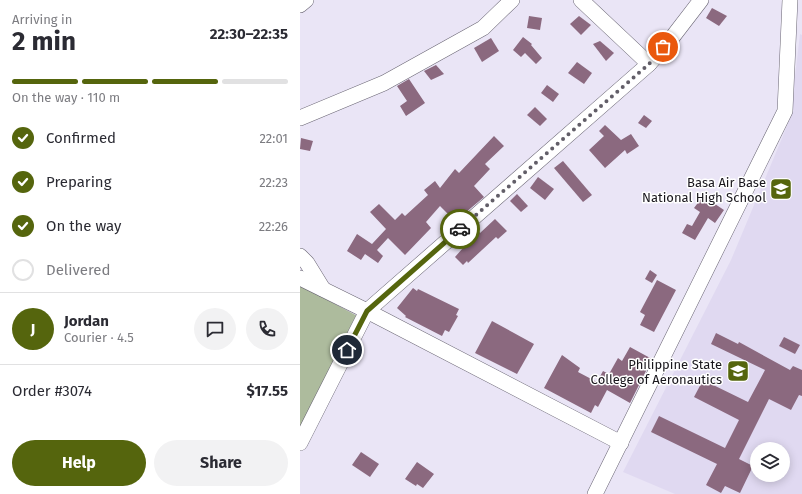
<!DOCTYPE html>
<html lang="en">
<head>
<meta charset="utf-8">
<style>
  body { margin:0; font-family:"Fira Sans",sans-serif; background:#f2f2f3; color:#2b2b33; height:100vh; display:flex; flex-direction:column; font-size:15px; white-space:nowrap }
  * { box-sizing:border-box; margin:0 }
  p { font-size:13px; color:#7c7c81 }
  .icon { flex:none; width:22px; height:22px; fill:none; stroke:currentColor; stroke-width:2; stroke-linecap:round; stroke-linejoin:round }
  .map { position:relative; flex:1; overflow:hidden }
  .sheet { display:flex; flex-direction:column; background:#fff; width:300px }
  .sheet>* { flex:none }
  .fabs { position:absolute; left:450px; top:442px; display:grid; gap:8px }
  .fabs a { display:grid; place-items:center; width:40px; height:40px; border-radius:50%; background:#fff; box-shadow:0 2px 10px #0003; font-size:20px }
  .pin { position:absolute; display:grid; place-items:center; width:34px; height:34px; color:#fff; margin:-17px; border:2px solid #fff; border-radius:50%; box-shadow:0 1px 4px #0007 }
  .courier { position:absolute; display:grid; place-items:center; width:40px; height:40px; margin:-20px; border:3px solid #55650d; border-radius:50%; background:#fff; color:#222; box-shadow:0 1px 5px #0007 }
  .summary em { font-style:normal; font-weight:700 }
  .summary div { display:flex; flex-direction:column-reverse }
  .summary { display:flex; align-items:center; justify-content:space-between; height:68px; padding:0 12px }
  h1 { font-size:26px; font-weight:700; line-height:30px }
  .bar { display:grid; grid-template-columns:repeat(4,1fr); gap:6px 4px; align-content:center; height:48px; padding:0 12px }
  .bar i { height:5px; border-radius:3px; background:#e1e1e2 }
  .bar .active { background:#55650d }
  .bar p { grid-column:span 4 }
  .line { display:flex; align-items:center; gap:10px; padding:0 12px; border-top:1px solid #e1e1e2 }
  .line div { flex:1 }
  .round { display:grid; place-items:center; flex:none; width:42px; height:42px; border-radius:21px; background:#f2f2f3 }
  ol { padding:0 12px; list-style:none }
  li { display:flex; align-items:center; gap:12px; height:44px }
  li p { margin-inline-start:auto }
  li .icon { padding:4px; border-radius:50%; background:#55650d; color:#fff; stroke-width:4 }
  li:last-child { color:#7c7c81 }
  li i { width:22px; height:22px; border:2px solid #e1e1e2; border-radius:50% }
  .cta { display:flex; gap:8px; margin-top:auto; padding:8px 12px }
  .cta a { flex:1; height:46px; border-radius:24px; background:#55650d; color:#fff; font-size:16px; font-weight:700; line-height:46px; text-align:center }
  .cta a+a { background:#f2f2f3; color:#2b2b33 }
  main { display:flex; flex:1; min-height:0 }
  .map>svg:first-child { display:block }
  .built { fill:#e0d9f1; fill-rule:evenodd }
  .green { fill:#adbb9d }
  .building { fill:#8b697f }
  .lines { fill:none; stroke-linecap:round; stroke-linejoin:round }
  .minor-casing { stroke:#696573; stroke-width:16 }
  .minor { stroke:#fff; stroke-width:15 }
  .done { stroke:#625e68; stroke-width:4; stroke-dasharray:0 7.2 }
  .route { stroke:#55650d; stroke-width:5 }
  .labels { text-anchor:middle; stroke-width:3; stroke-linejoin:round; paint-order:stroke }
  .poi-label { font-size:13px; fill:#18161c; stroke:#fff; text-anchor:end }
</style>
</head>
<body>
<main>
<section class="sheet">
<div class="summary"><div><h1>2 min</h1><p>Arriving in</p></div><em>22:30–22:35</em></div>
<div class="bar"><i class="active"></i><i class="active"></i><i class="active"></i><i></i><p>On the way · 110 m</p></div>
<ol>
<li><svg class="icon" aria-label="check" viewBox="0 0 24 24"><path d="M5 12l5 5 9-10"/></svg>Confirmed<p>22:01</p></li>
<li><svg class="icon" aria-label="check" viewBox="0 0 24 24"><path d="M5 12l5 5 9-10"/></svg>Preparing<p>22:23</p></li>
<li><svg class="icon" aria-label="check" viewBox="0 0 24 24"><path d="M5 12l5 5 9-10"/></svg>On the way<p>22:26</p></li>
<li><i></i>Delivered</li>
</ol>
<div class="line" style="height:72px"><b class="round" style="background:#55650d;color:#fff">J</b><div><b>Jordan</b><p>Courier · 4.5</p></div><a class="round"><svg class="icon" aria-label="chat" viewBox="0 0 24 24"><path d="M4 5h16v11H9l-5 4z"/></svg></a><a class="round"><svg class="icon" aria-label="phone" viewBox="0 0 24 24"><path d="M5 4h4l2 5-3 2q2 4 5 5l2-3 5 2v4C11 20 4 13 5 4z"/></svg></a></div>
<div class="line" style="height:52px"><div>Order #3074</div><b>$17.55</b></div>
<div class="cta"><a>Help</a><a>Share</a></div>
</section>
<div class="map">
<svg width="502" height="494" viewBox="0 0 502 494">
  <rect width="100%" height="100%" fill="#eae5f6"/>
  <!-- built -->
  <path class="built" d="M500,34L502,35V494H375L323,472L431,260L490,119ZM457,449H483V475H457Z"/>
  <!-- green -->
  <path class="green" d="M0,285L61,318L0,430Z"/>
  <!-- building -->
  <g class="building">
    <path d="M412,8L427,16L419,26L406,18Z"/>
    <path d="M229,16L242,18L240,30L227,28Z"/>
    <path d="M279,16L291,25L281,35L270,24Z"/>
    <path d="M223,37L232,44L231,45L242,58L236,64L225,53L221,57L213,50Z"/>
    <path d="M191,38L199,51L182,62L174,48Z"/>
    <path d="M300,41L314,53L306,61L293,44Z"/>
    <path d="M277,62L292,73L284,84L268,73Z"/>
    <path d="M136,65L144,74L131,80L124,71Z"/>
    <path d="M109,79L125,103L106,116L100,106L107,101L97,86Z"/>
    <path d="M247,85L259,94L253,102L241,93Z"/>
    <path d="M235,107L247,119L240,126L227,115Z"/>
    <path d="M344,115L352,121L346,128L338,123Z"/>
    <path d="M305,125L321,140L331,134L339,146L327,154L325,150L305,168L289,150L304,136L299,131Z"/>
    <path d="M194,136L204,146L185,164L190,169L174,186L184,197L152,224L155,221L140,206L126,222L131,228L105,255L88,238L77,250L83,256L78,263L65,254L61,260L47,251L57,234L72,244L86,229L70,212L79,204L95,220L102,213L105,216L128,195L124,190L135,181L140,188L155,169L159,173Z"/>
    <path d="M1,138L13,141L10,151L0,149Z"/>
    <path d="M263,161L292,195L283,202L254,168Z"/>
    <path d="M238,177L254,189L245,200L230,188Z"/>
    <path d="M217,194L228,206L221,212L210,201Z"/>
    <path d="M403,196L424,210L415,223L408,218L395,240L382,233L387,224L392,226L400,212L394,208Z"/>
    <path d="M195,219L207,231L198,239L196,237L168,263L167,261L163,265L155,257L171,239L167,235L176,228L180,233Z"/>
    <path d="M350,270L357,275L352,283L345,279Z"/>
    <path d="M357,280L376,290L354,332L340,325L345,315L340,312Z"/>
    <path d="M113,288L117,291L118,289L159,309L156,315L158,316L149,332L145,330L142,336L105,317L106,316L97,308Z"/>
    <path d="M192,321L234,344L217,374L175,353Z"/>
    <path d="M416,333L438,344L439,342L490,370L493,366L502,370V396L499,395L491,410L469,399L439,459L453,466L440,493L425,486L421,493L406,485L417,464L351,432L359,416L425,448L439,420L394,397L403,380L448,402L465,370L411,344Z"/>
    <path d="M484,337L500,345L495,354L479,346Z"/>
    <path d="M330,347L352,359L330,403L307,390L298,407L295,405L291,413L244,388L262,355L280,368L278,372L297,382L303,371L309,374L318,358L322,361Z"/>
    <path d="M61,452L79,464L70,477L52,465Z"/>
    <path d="M117,462L134,474L123,488L117,484L116,486L105,479Z"/>
  </g>
  <g class="lines">
    <!-- minor casing -->
    <g class="minor-casing">
      <g id="minor">
        <path d="M281,0L349,64"/>
        <path d="M0,5L6,0"/>
        <path d="M0,118L84,83L183,28L212,0"/>
        <path d="M0,256L7,263L23,289"/>
        <path d="M0,278L67,311L321,443"/>
        <path d="M0,443L67,311L349,64L371,39L401,0"/>
        <path d="M295,494L485,111L490,0"/>
      </g>
    </g>
    <!-- minor -->
    <use href="#minor" class="minor"/>
  </g>
  <g class="lines">
    <!-- done -->
    <path class="done" d="M160,229L349,64L363,47"/>
    <!-- route -->
    <path class="route" d="M47,350L67,311L160,229"/>
  </g>
  <!-- icons -->
  <defs>
    <g id="school-square" transform="scale(1.15)"><rect x="-9" y="-9" width="18" height="18" rx="4" fill="#55650d" stroke="#fff"/><path d="M0-5L7-2L0 1L-7-2ZM-4 1L0 2.5L4 1V4Q0 6-4 4Z" fill="#fff"/></g>
    <g id="university-square" transform="scale(1.15)"><rect x="-9" y="-9" width="18" height="18" rx="4" fill="#55650d" stroke="#fff"/><path d="M0-5L7-2L0 1L-7-2ZM-4 1L0 2.5L4 1V4Q0 6-4 4Z" fill="#fff"/></g>
  </defs>
  <g fill-rule="evenodd">
    <use href="#school-square" x="481" y="189"/>
    <use href="#university-square" x="438" y="371"/>
  </g>
  <g class="labels">
    <!-- poi labels -->
    <g class="poi-label">
      <text x="466" y="187">Basa Air Base<tspan x="466" dy="15">National High School</tspan></text>
      <text x="422" y="369">Philippine State<tspan x="422" dy="15">College of Aeronautics</tspan></text>
    </g>
  </g>
</svg>
<div class="fabs">
<a><svg class="icon" aria-label="layers" viewBox="0 0 24 24"><path d="M12 4l9 5-9 5-9-5zM3 14l9 5 9-5"/></svg></a>
</div>
<div class="pin" style="left:363px;top:47px;background:#ea580c"><svg class="icon" aria-label="bag" viewBox="0 0 24 24"><path d="M5 8h14l-1 12H6zM9 8a3 3 0 0 1 6 0"/></svg></div>
<div class="pin" style="left:47px;top:350px;background:#1f2937"><svg class="icon" aria-label="home" viewBox="0 0 24 24"><path d="M3 11l9-7 9 7M6 9v11h12V9"/></svg></div>
<div class="courier" style="left:160px;top:229px"><svg class="icon" aria-label="car" viewBox="0 0 24 24"><path d="M5 17H2v-5l4-1 3-4h7l3 4 3 1v5h-3M9 17h6M6 11h13"/><circle cx="7" cy="17" r="2"/><circle cx="17" cy="17" r="2"/></svg></div>
</div>
</main>
</body>
</html>
